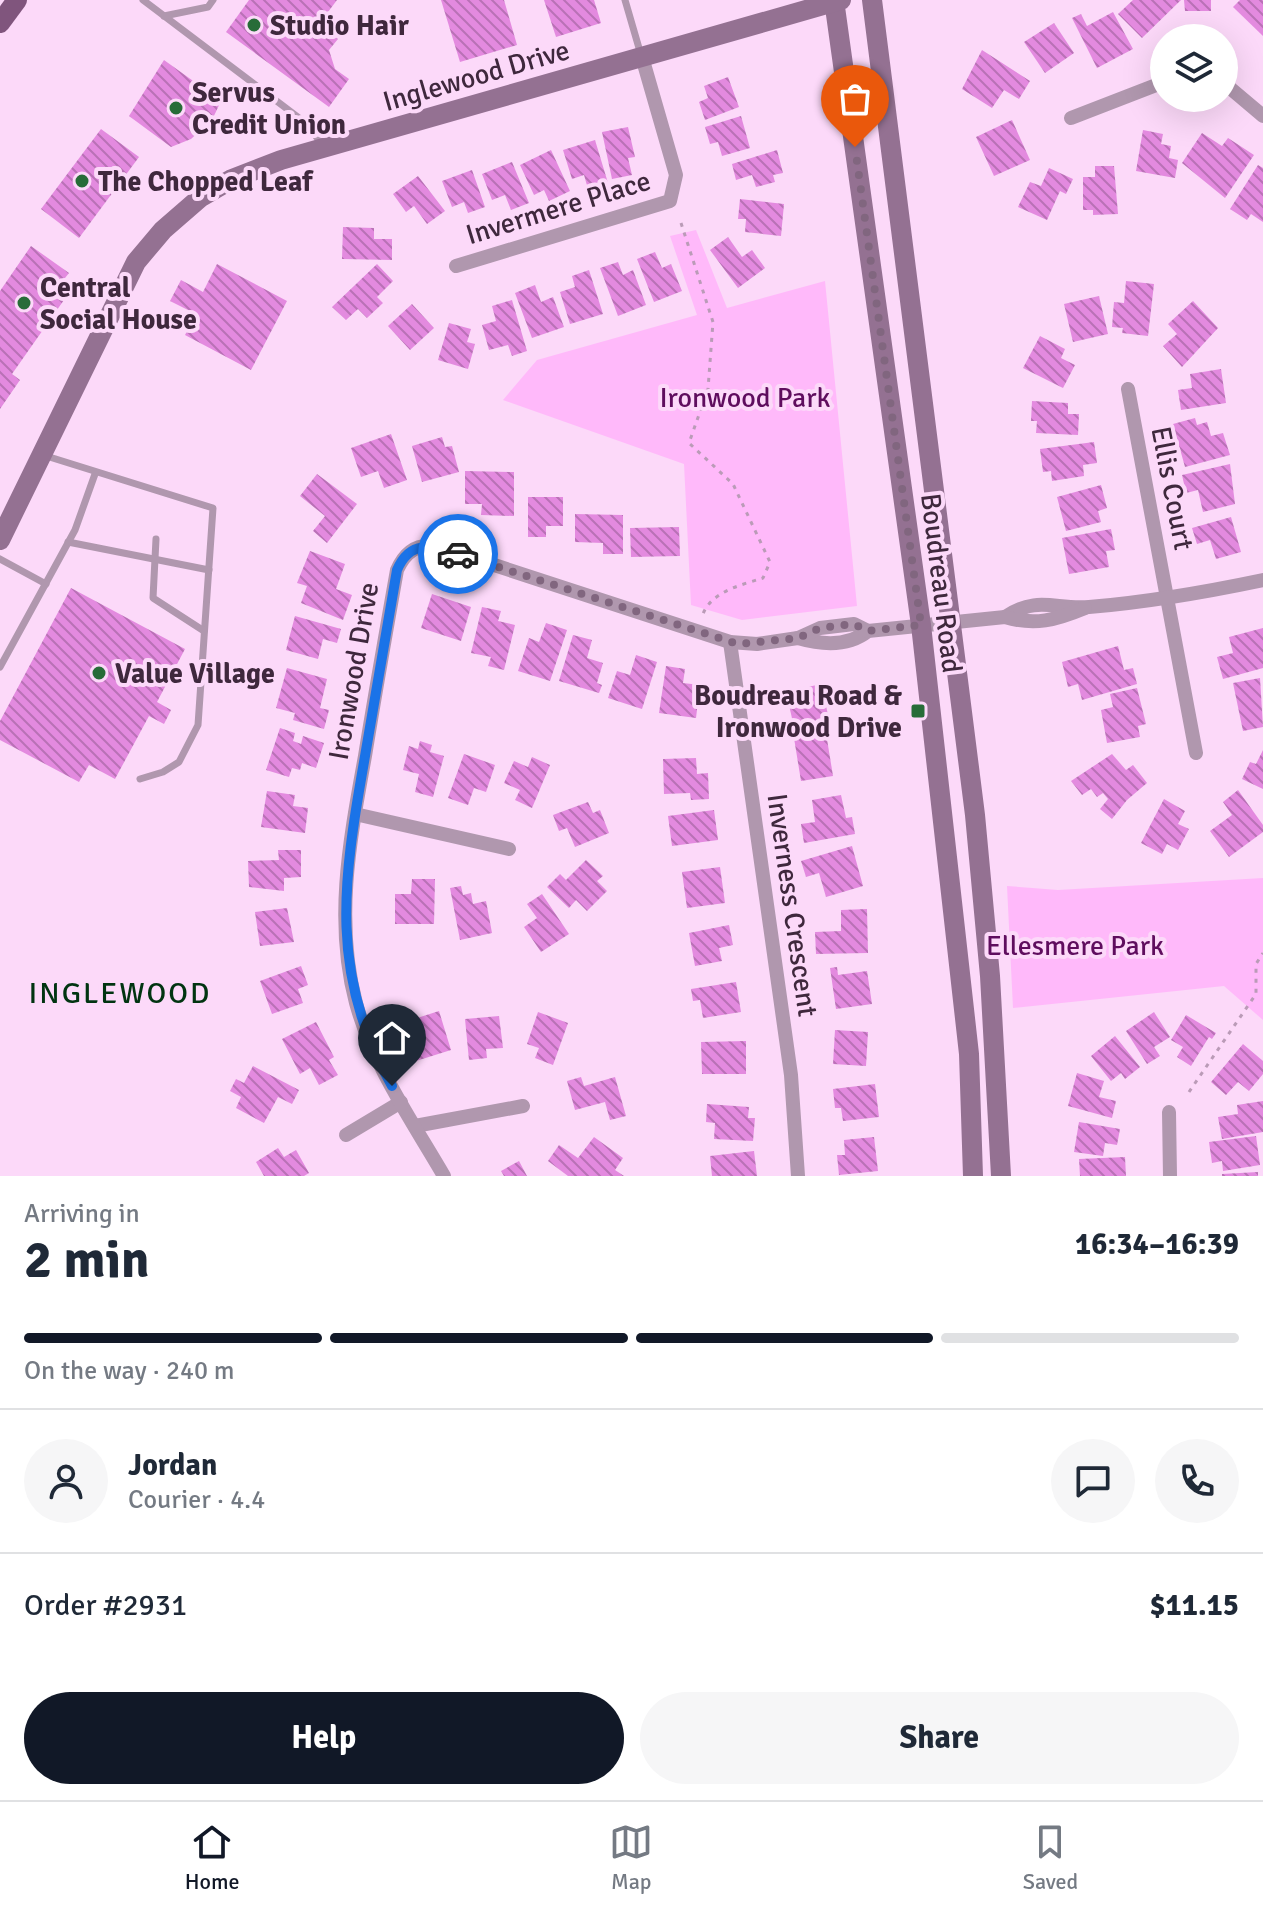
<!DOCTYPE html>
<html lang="en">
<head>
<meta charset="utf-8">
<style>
  body { margin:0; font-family:Signika,sans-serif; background:#f6f6f7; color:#1f2937; height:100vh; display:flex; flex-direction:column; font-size:30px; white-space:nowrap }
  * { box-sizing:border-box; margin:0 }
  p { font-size:26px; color:#747a83 }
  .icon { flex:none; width:44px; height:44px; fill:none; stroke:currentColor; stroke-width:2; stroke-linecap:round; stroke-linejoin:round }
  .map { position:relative; height:1176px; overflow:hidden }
  .side { display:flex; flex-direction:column; background:#fff; flex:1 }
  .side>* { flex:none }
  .controls { position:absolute; left:1150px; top:24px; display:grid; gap:16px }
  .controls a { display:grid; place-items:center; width:88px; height:88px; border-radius:50%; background:#fff; box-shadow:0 8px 32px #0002; font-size:40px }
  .pin { position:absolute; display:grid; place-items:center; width:68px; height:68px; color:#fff; margin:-82px -34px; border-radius:50% 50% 50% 0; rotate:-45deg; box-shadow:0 0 8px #0007 }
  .pin .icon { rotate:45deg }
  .courier { position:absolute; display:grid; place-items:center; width:80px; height:80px; margin:-40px; border:6px solid #1a73e8; border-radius:50%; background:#fff; color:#222; box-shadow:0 2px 10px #0007 }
  .summary em { font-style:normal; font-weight:800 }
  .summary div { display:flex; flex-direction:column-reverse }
  .summary { display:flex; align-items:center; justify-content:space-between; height:136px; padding:0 24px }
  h1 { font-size:52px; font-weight:800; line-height:60px }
  .bar { display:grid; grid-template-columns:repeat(4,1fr); gap:12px 8px; align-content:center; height:96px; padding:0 24px }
  .bar i { height:10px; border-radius:6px; background:#e0e1e3 }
  .bar .on { background:#111827 }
  .bar p { grid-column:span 4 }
  .line { display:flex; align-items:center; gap:20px; padding:0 24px; border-top:2px solid #e0e1e3 }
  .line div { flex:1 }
  .round { display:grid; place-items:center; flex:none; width:84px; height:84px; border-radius:42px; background:#f6f6f7 }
  .cta { display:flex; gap:16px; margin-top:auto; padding:16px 24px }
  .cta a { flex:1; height:92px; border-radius:48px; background:#111827; color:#fff; font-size:32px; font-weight:800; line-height:92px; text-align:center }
  .cta a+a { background:#f6f6f7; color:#1f2937 }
  .tab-bar { display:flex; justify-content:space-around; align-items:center; height:112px; border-top:2px solid #e0e1e3; background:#fff; font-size:22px; color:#747a83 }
  .tab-bar a { display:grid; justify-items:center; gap:4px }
  .tab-bar .on { color:#111827 }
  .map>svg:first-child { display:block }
  .green { fill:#ffb9fa }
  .building { fill:url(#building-back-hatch) }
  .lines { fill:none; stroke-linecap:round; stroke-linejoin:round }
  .path { stroke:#ba9bb7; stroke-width:3; stroke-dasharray:4 6; stroke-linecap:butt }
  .lane { stroke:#b097ae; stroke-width:7 }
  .street { stroke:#b097ae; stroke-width:14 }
  .secondary { stroke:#947192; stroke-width:20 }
  .primary { stroke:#80557d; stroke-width:20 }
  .done { stroke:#81667f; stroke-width:8; stroke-dasharray:0 14.4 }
  .route { stroke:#1a73e8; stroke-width:10 }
  .poi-dot { fill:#276c38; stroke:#fcd9f9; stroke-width:3 }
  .labels { text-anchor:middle; stroke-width:8; stroke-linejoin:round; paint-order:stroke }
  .poi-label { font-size:28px; font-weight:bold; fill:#3f283d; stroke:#fcd9f9; text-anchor:start }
  .street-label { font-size:28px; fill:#3f283d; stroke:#fcd9f9 }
  .park-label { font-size:28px; fill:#5f0d5e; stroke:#fcd9f9 }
  .neighbourhood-label { font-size:30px; letter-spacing:2px; fill:#013411; stroke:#fcd9f9 }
</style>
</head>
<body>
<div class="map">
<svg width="1263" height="1176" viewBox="0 0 1263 1176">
  <defs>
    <pattern id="building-back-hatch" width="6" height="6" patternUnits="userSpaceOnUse" patternTransform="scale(2)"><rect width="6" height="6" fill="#e38adf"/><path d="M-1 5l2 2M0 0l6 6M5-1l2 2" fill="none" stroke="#b971b6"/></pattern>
  </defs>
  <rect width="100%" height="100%" fill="#fcd9f9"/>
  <!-- green -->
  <g class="green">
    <path d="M696,230L727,308L825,281L857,606L742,620L691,605L684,464L503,400L537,360L697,315L670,236Z"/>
    <path d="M1263,878V1020L1224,986L1013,1008L1007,886L1058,890Z"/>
  </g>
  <!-- building -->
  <g class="building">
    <path d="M249,0H337L319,24L338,39L329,50L335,69L349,79L329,107L226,32Z"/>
    <path d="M441,0H504L517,45L460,62Z"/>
    <path d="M544,0H594L601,23L556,37Z"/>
    <path d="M1133,0H1181L1142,38L1118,14Z"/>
    <path d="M1184,0H1211V11H1185Z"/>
    <path d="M1240,0H1263V36L1233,7Z"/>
    <path d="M1113,12L1133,49L1097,68L1072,18L1081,14L1087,26Z"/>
    <path d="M1054,23L1074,53L1045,73L1024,42Z"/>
    <path d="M982,50L1030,81L1019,99L1004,90L992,108L962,89Z"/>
    <path d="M164,60L221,101L212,120L191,139L171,147L129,116Z"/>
    <path d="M728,77L739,107L705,120L699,102L708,98L704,86Z"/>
    <path d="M741,116L750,148L722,156L718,142L710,144L705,127Z"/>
    <path d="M1012,120L1030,160L994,176L976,137Z"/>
    <path d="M628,127L635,157L628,158L632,175L612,179L602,132Z"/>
    <path d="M101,129L139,157L79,238L41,209Z"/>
    <path d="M1143,130L1163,134L1161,144L1171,146L1169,158L1178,160L1175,178L1136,171Z"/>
    <path d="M1202,133L1222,146L1228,138L1254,155L1225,198L1182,163Z"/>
    <path d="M595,140L608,183L588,189L584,175L572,179L563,150Z"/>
    <path d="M551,150L570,191L549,201L544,190L534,195L520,165Z"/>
    <path d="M777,150L783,173L773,175L775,182L756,187L752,175L736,180L732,164Z"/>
    <path d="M512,162L529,203L511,210L505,195L492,200L482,174Z"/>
    <path d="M1258,165L1263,168V222L1251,214L1247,220L1230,209Z"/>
    <path d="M1095,166H1114L1118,214L1093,215V210H1083V177H1095Z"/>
    <path d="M1049,168L1073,179L1066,194L1060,191L1047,220L1018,207L1030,182L1041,186Z"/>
    <path d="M472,170L485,207L468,213L464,202L452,207L442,181Z"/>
    <path d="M418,176L445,211L427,224L414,206L406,212L393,194Z"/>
    <path d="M740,199L784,204L781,236L745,232L746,219H738Z"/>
    <path d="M343,227L374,228V239H392V260L342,259Z"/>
    <path d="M728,237L742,257L752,250L765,268L738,288L710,250Z"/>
    <path d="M31,246L69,273L61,283L71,290L12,374L20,380L0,409V291Z"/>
    <path d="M655,252L662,268L671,264L682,291L654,302L637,259Z"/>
    <path d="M618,262L623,275L633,270L646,305L618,316L600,268Z"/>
    <path d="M217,264L287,301L251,370L185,335L196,314L170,301L181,280L203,292Z"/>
    <path d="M377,264L393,281L377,297L383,303L367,318L358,309L346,320L332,307Z"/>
    <path d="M589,270L603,314L570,324L560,292L575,287L572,276Z"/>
    <path d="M1126,281L1154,284L1148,336L1122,333L1123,328L1112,327L1114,302L1124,303Z"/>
    <path d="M535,285L541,302L553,297L564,327L532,338L515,293Z"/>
    <path d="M1099,296L1108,334L1073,342L1064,304Z"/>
    <path d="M512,300L527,351L512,356L508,345L489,350L482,325L496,321L492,306Z"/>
    <path d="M1193,301L1218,328L1182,367L1163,346L1177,334L1168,324Z"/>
    <path d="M412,304L434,328L410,350L388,326Z"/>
    <path d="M449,323L471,329L467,342L475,344L468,369L438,360Z"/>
    <path d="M1040,336L1065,349L1061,358L1075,365L1063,388L1023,368Z"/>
    <path d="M1221,369L1226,403L1181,410L1178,390L1192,388L1190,374Z"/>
    <path d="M1032,401L1068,403V414H1079L1078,435L1036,433L1037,421H1031Z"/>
    <path d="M1195,418L1197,425L1207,422L1211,436L1223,433L1230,455L1185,467L1173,424Z"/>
    <path d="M391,434L407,480L384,488L378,471L361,477L351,448Z"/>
    <path d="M442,437L445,447L452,446L459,472L422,482L412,446Z"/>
    <path d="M1094,442L1097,463L1083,465L1084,476L1052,481L1051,471L1043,472L1040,449Z"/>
    <path d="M1230,464L1235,504L1203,512L1198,490L1186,493L1182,475Z"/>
    <path d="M465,471L514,472V516L481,515L482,504H465Z"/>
    <path d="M317,474L357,504L327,543L313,531L325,516L300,496Z"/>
    <path d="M1101,485L1107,508L1098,511L1101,522L1066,531L1057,497Z"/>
    <path d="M528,497H563V526H546V537H528Z"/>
    <path d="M575,514L623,515V554H603V543L575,542Z"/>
    <path d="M1231,517L1241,552L1216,559L1210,540L1197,544L1192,528Z"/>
    <path d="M679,527L680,556L631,557L630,528Z"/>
    <path d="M1111,529L1115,550L1106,551L1109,567L1069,574L1062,538Z"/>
    <path d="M310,551L345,564L336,589L352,595L343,620L301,603L307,586L297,583Z"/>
    <path d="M71,588L185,649L157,702L171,710L164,724L149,716L115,779L89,765L79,782L0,740V721Z"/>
    <path d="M432,594L471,607L461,641L421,628Z"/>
    <path d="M482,607L501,611L498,621L515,625L504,670L488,666L491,657L471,653Z"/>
    <path d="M295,616L341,629L337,643L323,639L318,659L286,650Z"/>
    <path d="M546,623L567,630L550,681L518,671L529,638L539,642Z"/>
    <path d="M1263,628V668L1223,679L1217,657L1233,653L1229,637Z"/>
    <path d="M573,635L592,640L587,658L603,663L597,683L602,685L599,693L559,681Z"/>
    <path d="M1118,646L1124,670L1133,668L1137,684L1082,700L1078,684L1068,687L1062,662Z"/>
    <path d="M636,655L657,662L642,709L608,698L617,671L630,675Z"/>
    <path d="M666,666L685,669L683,683L700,685L696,718L659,713Z"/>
    <path d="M287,668L327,679L320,708L329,710L324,729L293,720L295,713L276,708Z"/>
    <path d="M1260,678L1263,727L1243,731L1233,683Z"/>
    <path d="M821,684L829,719L794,727L786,692Z"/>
    <path d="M1137,688L1146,724L1138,726L1140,737L1107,743L1101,710L1113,707L1110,694Z"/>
    <path d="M280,728L295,733L293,741L301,744L303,736L324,743L316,768L302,763L300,770L292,768L289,777L266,770Z"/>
    <path d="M826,733L833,776L801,781L794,738Z"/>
    <path d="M420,741L432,745L430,752L444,756L433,797L415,792L419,774L403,770L409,746L418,749Z"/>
    <path d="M1263,750V789L1242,779L1250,762L1256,764Z"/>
    <path d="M464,754L495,765L486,792L474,788L468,805L448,798Z"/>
    <path d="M1112,754L1126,770L1133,765L1147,783L1127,800L1112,819L1100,809L1108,799L1103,793L1097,797L1091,789L1082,795L1071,781Z"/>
    <path d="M532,757L550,765L532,808L515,800L520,790L504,783L514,761L528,767Z"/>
    <path d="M696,758L697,774L708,773L709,799L691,800L690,793L664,794L663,759Z"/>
    <path d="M1238,790L1263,825V832L1229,857L1210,831L1232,815L1223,802Z"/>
    <path d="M267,791L295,795L293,806L308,808L305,833L261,827Z"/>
    <path d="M841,795L846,818L852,817L855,834L804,843L801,824L815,822L812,800Z"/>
    <path d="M1164,799L1185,811L1178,824L1189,829L1178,850L1167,844L1162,854L1141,843Z"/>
    <path d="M588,802L593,813L600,810L609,833L575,847L567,828L559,831L553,815Z"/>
    <path d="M714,810L718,840L672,846L668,816Z"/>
    <path d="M852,846L863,886L826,897L819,873L806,877L801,861Z"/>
    <path d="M278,850H301V877L284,878V891L249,887L248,861L279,860Z"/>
    <path d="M586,860L603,876L597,881L607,891L587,911L576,900L569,908L547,887L560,874L566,880Z"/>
    <path d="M720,867L725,903L687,908L682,872Z"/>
    <path d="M412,879H435L434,924H395V894H411Z"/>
    <path d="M461,886L463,895L471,893L473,904L486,901L492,933L460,940L450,888Z"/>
    <path d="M542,894L569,934L541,952L524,927L537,918L527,904Z"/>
    <path d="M287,908L294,942L260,946L255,912Z"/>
    <path d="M867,909L868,953L816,954L815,932L841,931V910Z"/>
    <path d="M729,925L733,945L719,948L722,961L695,966L689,933Z"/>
    <path d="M301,966L308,985L298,989L303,1003L272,1014L260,981Z"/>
    <path d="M837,967L838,975L867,971L872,1004L836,1009L830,968Z"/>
    <path d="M736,982L741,1012L703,1018L700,1000L693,1001L691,989Z"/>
    <path d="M439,1011L451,1050L416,1061L406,1031L417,1028L414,1019Z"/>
    <path d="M538,1012L568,1023L553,1065L535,1058L539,1048L527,1044Z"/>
    <path d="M1154,1012L1170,1037L1154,1047L1160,1056L1147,1064L1126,1031Z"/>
    <path d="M1186,1015L1216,1033L1212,1039L1209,1037L1191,1066L1177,1057L1183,1047L1171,1040Z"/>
    <path d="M499,1016L503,1048L486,1049L487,1058L469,1060L465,1019Z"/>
    <path d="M316,1022L334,1057L329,1060L338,1075L319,1085L310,1068L300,1074L282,1039Z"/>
    <path d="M835,1030L868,1032L866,1066L833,1064Z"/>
    <path d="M1115,1036L1140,1067L1125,1079L1121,1073L1111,1081L1091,1056Z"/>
    <path d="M746,1041V1074H702L701,1042Z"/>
    <path d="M1243,1044L1263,1061V1074L1249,1091L1238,1082L1226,1095L1211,1082Z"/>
    <path d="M253,1066L299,1090L292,1104L278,1097L264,1123L236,1108L241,1097L230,1091L236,1079L244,1083Z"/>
    <path d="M1077,1073L1104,1081L1099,1097L1116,1101L1112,1118L1068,1106Z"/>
    <path d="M581,1077L584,1086L615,1077L626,1116L610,1120L605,1102L575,1110L567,1081Z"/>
    <path d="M875,1084L879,1117L843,1121L841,1108H835L833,1089Z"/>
    <path d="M1263,1101V1132L1222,1139L1218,1117L1238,1114L1237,1105Z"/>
    <path d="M707,1104L749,1107L748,1118H755L753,1141L714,1139L715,1123L706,1122Z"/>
    <path d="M1079,1122L1120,1129L1117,1145L1105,1143L1103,1156L1074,1152Z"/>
    <path d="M1256,1136L1260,1165L1223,1171L1222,1161L1212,1163L1209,1142Z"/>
    <path d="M594,1137L623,1158L615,1170L624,1176H568L548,1161L559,1145L578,1158Z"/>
    <path d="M874,1137L878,1171L839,1175L837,1155H845L844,1140Z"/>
    <path d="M278,1148L284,1157L296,1150L309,1173L304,1176H264L256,1162Z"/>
    <path d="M754,1151L757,1176H712L710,1156Z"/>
    <path d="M1125,1157L1126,1176H1080L1079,1159Z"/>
    <path d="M519,1161L527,1176H504L501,1171Z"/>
    <path d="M1258,1172V1176H1222V1174Z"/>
  </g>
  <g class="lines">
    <!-- path -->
    <g class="path">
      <path d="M681,223L713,322L708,389L689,443L733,484L770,562L763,578C741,585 709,592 702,617"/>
      <path d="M1189,1092L1256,994V964L1263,953"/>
    </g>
    <!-- lane -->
    <g class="lane">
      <path d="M143,0L307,124L323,146"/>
      <path d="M625,0L641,55"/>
      <path d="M164,16L208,7L213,0"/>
      <path d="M43,455L213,508L198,725L179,762L163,772L140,779"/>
      <path d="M156,539L153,598L204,631"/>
      <path d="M68,542L209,570"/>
      <path d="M0,559L46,584"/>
      <path d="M0,667L75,530L95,474"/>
    </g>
    <!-- street -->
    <g class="street">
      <path d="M1224,83L1263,116"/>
      <path d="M1071,118L1164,82"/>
      <path d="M456,266L670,201L676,175L642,57"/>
      <path d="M1128,389L1196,753"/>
      <path d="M1005,617C1038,595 1055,610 1089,607C1148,602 1206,592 1263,580"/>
      <path d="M798,638C822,645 848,647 868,631L1005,617C1035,626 1056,620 1085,608"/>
      <path d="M730,642L791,1075L798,1176"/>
      <path d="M355,814L509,849"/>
      <path d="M1169,1112L1170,1176"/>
      <path d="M415,1126L523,1106"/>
      <path d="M346,1135L401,1102"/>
      <path d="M444,1176C412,1121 373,1065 356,1003C334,920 350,839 365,756C375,694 386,632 397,570C405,552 418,542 439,547L730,642L757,644L798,638L820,628L854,624L868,631"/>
    </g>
    <!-- secondary -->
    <g class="secondary">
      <path d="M834,0L921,625L969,1054L973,1176"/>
      <path d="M872,0L975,815L990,976L1001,1176"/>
      <path d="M0,540L136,262L163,230L201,197L232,179L281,160L841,0"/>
    </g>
    <!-- primary -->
    <path class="primary" d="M0,23L17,0"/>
  </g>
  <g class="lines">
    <!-- done -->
    <path class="done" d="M458,554L738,644L798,638L820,628L854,624L868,631L921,625L855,147"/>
    <!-- route -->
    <path class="route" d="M392,1086C329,975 343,881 364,762C375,698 386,634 397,570C410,540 431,545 458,554"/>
  </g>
  <!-- markers -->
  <g class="poi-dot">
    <circle cx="254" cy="25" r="8"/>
    <circle cx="176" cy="108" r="8"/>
    <circle cx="82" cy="181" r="8"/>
    <circle cx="24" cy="303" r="8"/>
    <circle cx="99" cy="673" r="8"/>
    <rect x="910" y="703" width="16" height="16" rx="4"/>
  </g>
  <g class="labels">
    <!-- poi labels -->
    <g class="poi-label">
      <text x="270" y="35">Studio Hair</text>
      <text x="192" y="102">Servus<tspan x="192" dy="32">Credit Union</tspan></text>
      <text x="98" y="191">The Chopped Leaf</text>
      <text x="40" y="297">Central<tspan x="40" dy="32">Social House</tspan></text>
      <text x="115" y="683">Value Village</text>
      <text x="902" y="705" text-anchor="end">Boudreau Road &amp;<tspan x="902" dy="32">Ironwood Drive</tspan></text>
    </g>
    <!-- street labels -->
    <g class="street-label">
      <text transform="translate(476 75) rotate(-16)" y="10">Inglewood Drive</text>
      <text transform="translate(558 207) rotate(-17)" y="10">Invermere Place</text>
      <text transform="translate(1173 488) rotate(79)" y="10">Ellis Court</text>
      <text transform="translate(942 583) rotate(83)" y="10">Boudreau Road</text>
      <text transform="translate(353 671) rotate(-80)" y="10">Ironwood Drive</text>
      <text transform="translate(793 905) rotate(82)" y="10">Inverness Crescent</text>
    </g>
    <!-- park labels -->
    <g class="park-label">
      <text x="745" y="407">Ironwood Park</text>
      <text x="1075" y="955">Ellesmere Park</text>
    </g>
    <!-- neighbourhood labels -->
    <g class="neighbourhood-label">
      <text x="120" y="1003">INGLEWOOD</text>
    </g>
  </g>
</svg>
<div class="controls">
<a><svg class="icon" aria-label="layers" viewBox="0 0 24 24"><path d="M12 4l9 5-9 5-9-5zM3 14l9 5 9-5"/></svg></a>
</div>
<div class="pin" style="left:855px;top:147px;background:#ea580c"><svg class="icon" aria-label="bag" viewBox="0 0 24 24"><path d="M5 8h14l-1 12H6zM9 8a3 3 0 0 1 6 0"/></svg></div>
<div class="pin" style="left:392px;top:1086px;background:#1f2937"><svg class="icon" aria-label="home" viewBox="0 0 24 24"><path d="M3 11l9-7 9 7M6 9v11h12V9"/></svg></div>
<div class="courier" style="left:458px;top:554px"><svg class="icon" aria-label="car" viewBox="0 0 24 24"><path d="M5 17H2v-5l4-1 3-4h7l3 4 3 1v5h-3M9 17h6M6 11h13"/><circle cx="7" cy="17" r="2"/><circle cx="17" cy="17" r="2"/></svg></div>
</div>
<section class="side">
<div class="summary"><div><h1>2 min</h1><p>Arriving in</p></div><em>16:34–16:39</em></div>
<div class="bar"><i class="on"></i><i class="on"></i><i class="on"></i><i></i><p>On the way · 240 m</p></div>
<div class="line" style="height:144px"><a class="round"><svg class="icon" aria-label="person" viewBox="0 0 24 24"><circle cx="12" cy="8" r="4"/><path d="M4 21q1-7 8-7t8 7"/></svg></a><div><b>Jordan</b><p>Courier · 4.4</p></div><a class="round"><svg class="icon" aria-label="chat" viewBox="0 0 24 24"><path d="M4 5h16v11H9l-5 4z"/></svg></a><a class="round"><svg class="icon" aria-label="phone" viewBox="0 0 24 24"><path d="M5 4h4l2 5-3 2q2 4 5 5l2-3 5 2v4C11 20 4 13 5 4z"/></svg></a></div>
<div class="line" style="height:104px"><div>Order #2931</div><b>$11.15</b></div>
<div class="cta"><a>Help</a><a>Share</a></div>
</section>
<nav class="tab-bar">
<a class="on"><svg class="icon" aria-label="home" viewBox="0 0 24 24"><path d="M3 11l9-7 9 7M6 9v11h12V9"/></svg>Home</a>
<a><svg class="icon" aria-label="map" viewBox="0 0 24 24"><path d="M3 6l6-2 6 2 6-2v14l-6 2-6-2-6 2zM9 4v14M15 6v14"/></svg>Map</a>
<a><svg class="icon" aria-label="saved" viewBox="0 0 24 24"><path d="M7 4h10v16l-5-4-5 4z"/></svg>Saved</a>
</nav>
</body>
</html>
